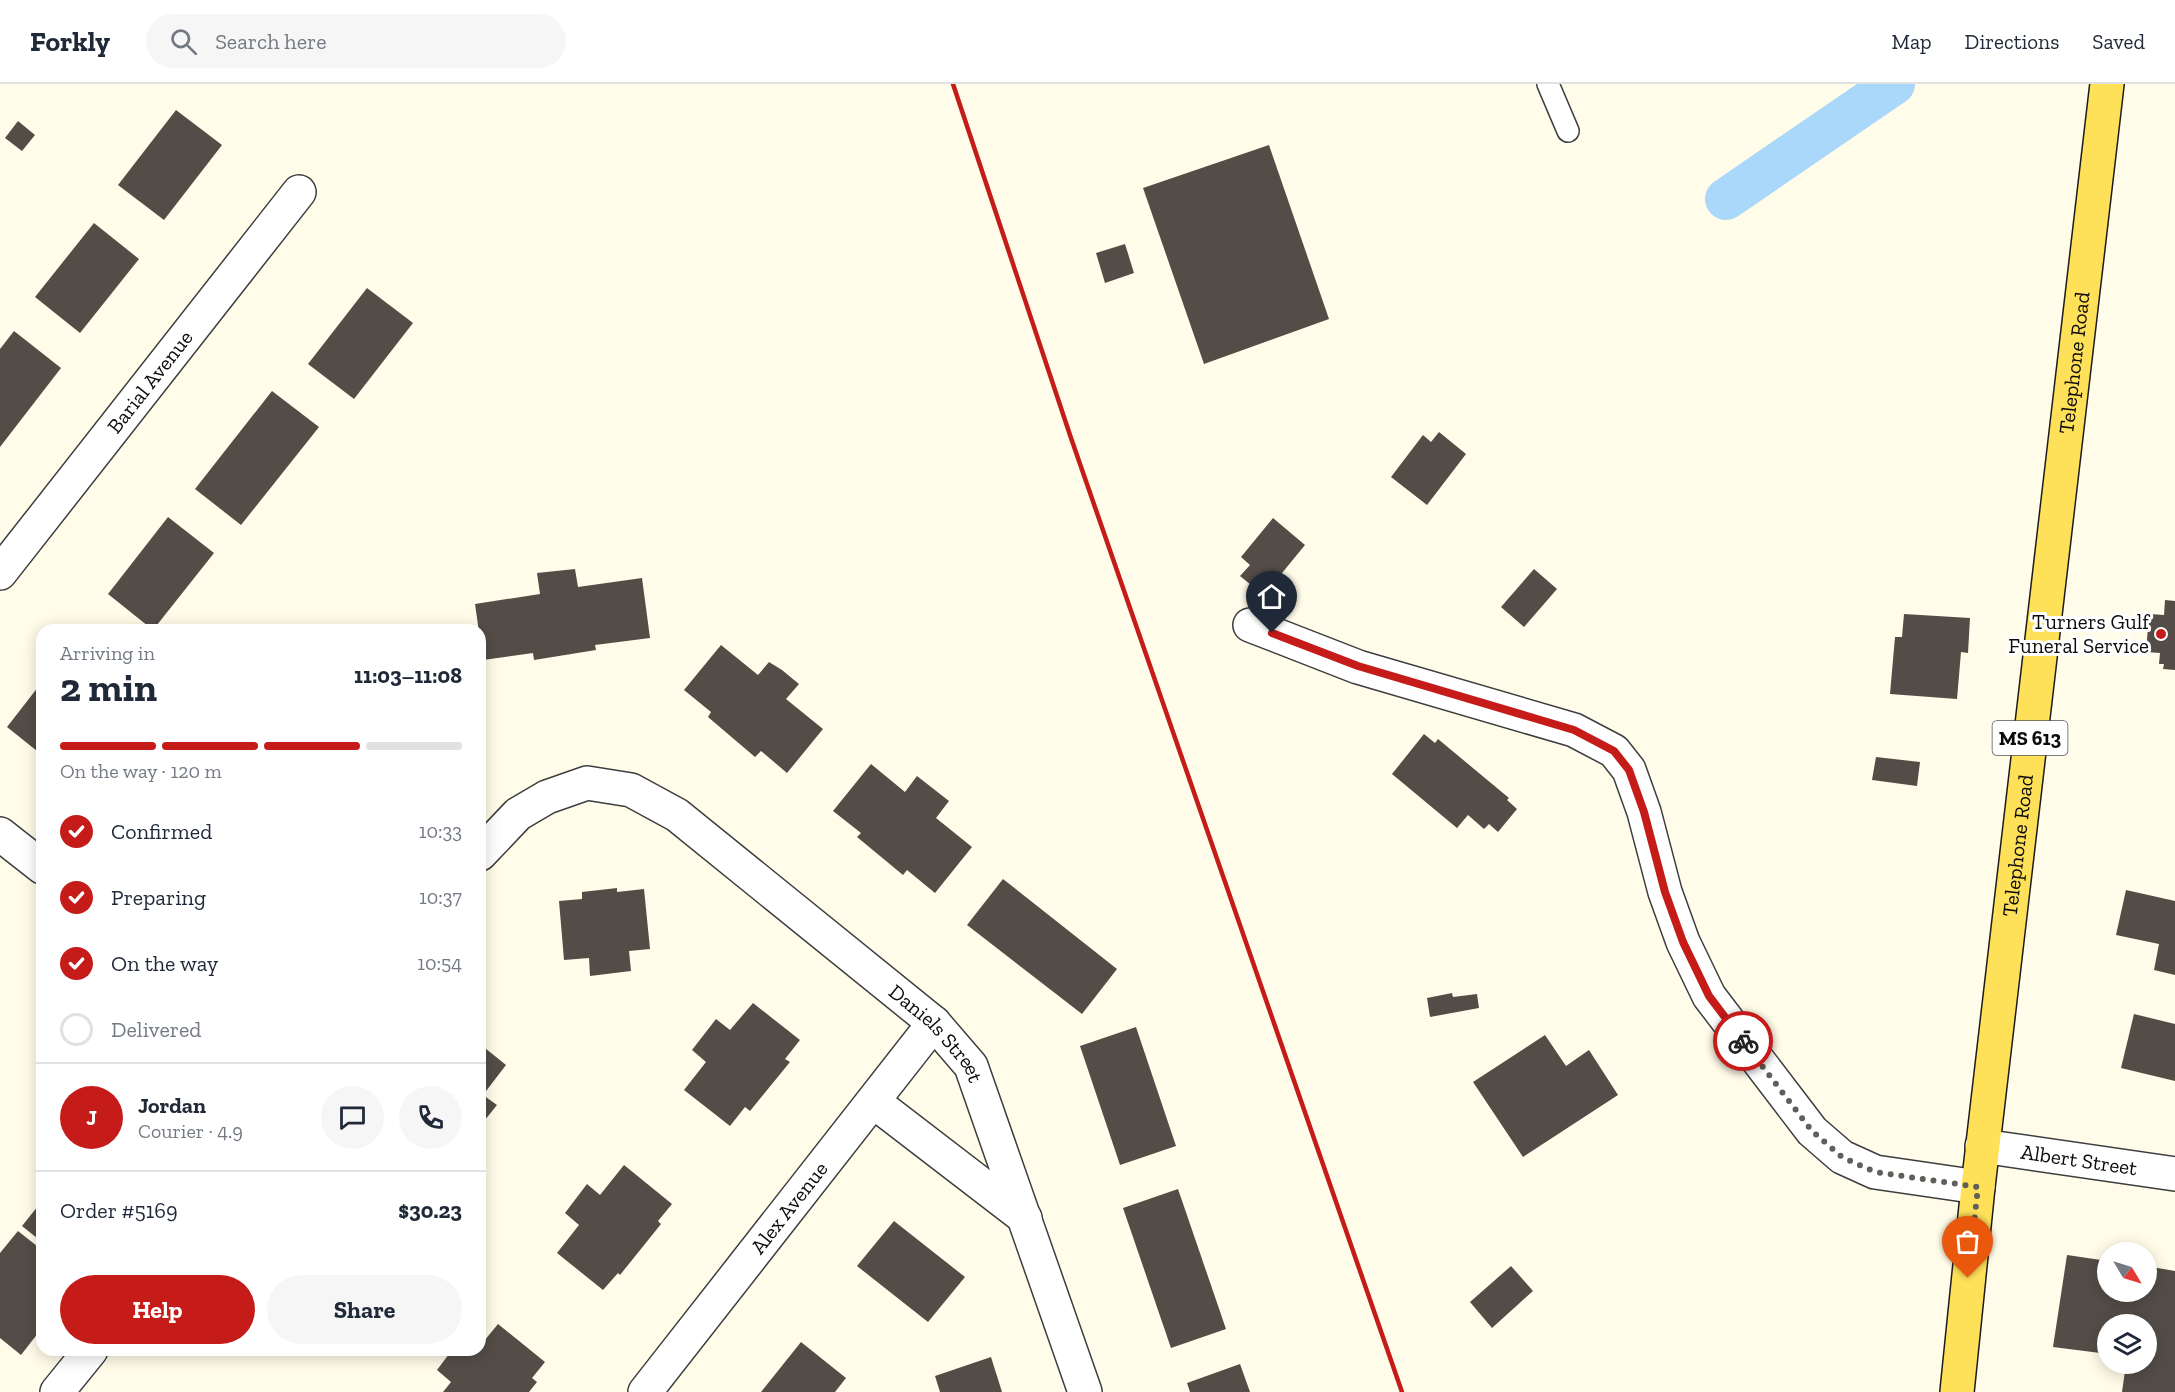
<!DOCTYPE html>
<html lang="en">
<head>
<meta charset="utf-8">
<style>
  body { margin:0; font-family:"Zilla Slab",serif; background:#f6f6f7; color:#1f2937; height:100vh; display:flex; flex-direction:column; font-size:22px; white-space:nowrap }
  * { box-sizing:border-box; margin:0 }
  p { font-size:20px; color:#747a83 }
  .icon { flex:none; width:33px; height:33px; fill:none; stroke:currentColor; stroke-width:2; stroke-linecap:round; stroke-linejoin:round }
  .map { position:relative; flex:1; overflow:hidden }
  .side { position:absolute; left:36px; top:540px; width:450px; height:732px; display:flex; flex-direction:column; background:#fff; border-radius:18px; box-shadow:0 3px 15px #0003 }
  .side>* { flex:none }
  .needle { width:39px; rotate:128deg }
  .controls { position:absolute; left:2097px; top:1158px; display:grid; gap:12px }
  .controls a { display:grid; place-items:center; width:60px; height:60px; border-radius:50%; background:#fff; box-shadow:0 3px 15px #0003; font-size:30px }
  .pin { position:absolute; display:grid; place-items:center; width:51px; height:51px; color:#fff; margin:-62px -26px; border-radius:50% 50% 50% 0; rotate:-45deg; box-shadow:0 0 6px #0007 }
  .pin .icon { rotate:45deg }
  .courier { position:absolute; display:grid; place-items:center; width:60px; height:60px; margin:-30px; border:4px solid #c51b19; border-radius:50%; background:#fff; color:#222; box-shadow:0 2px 8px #0007 }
  .overview em { font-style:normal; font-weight:800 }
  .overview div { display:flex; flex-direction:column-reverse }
  .overview { display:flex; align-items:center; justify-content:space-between; height:102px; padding:0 24px }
  h1 { font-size:39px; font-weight:800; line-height:45px }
  .bar { display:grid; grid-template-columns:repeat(4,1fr); gap:9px 6px; align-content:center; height:72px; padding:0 24px }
  .bar i { height:8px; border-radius:4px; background:#e0e1e3 }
  .bar .on { background:#c51b19 }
  .bar p { grid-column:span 4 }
  .line { display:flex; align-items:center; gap:15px; padding:0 24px; border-top:2px solid #e0e1e3 }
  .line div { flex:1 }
  .round { display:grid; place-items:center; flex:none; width:63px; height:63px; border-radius:32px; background:#f6f6f7 }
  ol { padding:0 24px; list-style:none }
  li { display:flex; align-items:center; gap:18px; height:66px }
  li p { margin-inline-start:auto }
  li .icon { padding:6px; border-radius:50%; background:#c51b19; color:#fff; stroke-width:4 }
  li:last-child { color:#747a83 }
  li i { width:33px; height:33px; border:3px solid #e0e1e3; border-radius:50% }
  .action { display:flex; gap:12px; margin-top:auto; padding:12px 24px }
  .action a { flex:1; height:69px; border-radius:36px; background:#c51b19; color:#fff; font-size:24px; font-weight:800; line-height:69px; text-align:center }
  .action a+a { background:#f6f6f7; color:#1f2937 }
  header { display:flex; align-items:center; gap:36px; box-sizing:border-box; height:84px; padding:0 30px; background:#fff; border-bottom:2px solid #e0e1e3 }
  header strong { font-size:28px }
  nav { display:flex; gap:33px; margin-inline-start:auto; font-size:21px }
  .search { width:420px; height:54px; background:#f6f6f7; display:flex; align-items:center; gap:15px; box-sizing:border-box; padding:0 21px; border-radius:33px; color:#747a83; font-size:22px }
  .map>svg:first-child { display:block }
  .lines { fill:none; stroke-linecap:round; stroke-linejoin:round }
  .canal { stroke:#a9d8fb; stroke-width:42 }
  .building { fill:#544d47 }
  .service-casing { stroke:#3e3e3e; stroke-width:24 }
  .minor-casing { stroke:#3e3e3e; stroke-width:36 }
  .primary-casing { stroke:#1c1c1c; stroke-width:36 }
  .service { stroke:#fff; stroke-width:21 }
  .minor { stroke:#fff; stroke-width:33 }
  .primary { stroke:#ffe059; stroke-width:33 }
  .rail { stroke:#c51b19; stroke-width:4.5 }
  .done { stroke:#605f59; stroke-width:6; stroke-dasharray:0 10.8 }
  .route { stroke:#c51b19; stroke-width:8 }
  .poi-dot { fill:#c51b19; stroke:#fff; stroke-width:2 }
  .labels { text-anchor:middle; stroke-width:6; stroke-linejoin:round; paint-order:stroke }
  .shield { fill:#fff; stroke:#545454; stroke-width:1.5 }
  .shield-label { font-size:20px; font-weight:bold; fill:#0b0b0b }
  .street-label { font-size:21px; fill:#0b0b0b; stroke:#fff }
  .poi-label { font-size:21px; fill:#0b0b0b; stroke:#fff; text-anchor:end }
</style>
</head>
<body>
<header>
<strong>Forkly</strong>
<div class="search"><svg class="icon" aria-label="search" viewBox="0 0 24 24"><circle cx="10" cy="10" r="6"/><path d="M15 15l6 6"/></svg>Search here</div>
<nav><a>Map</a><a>Directions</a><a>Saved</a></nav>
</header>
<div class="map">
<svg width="2175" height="1308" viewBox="0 0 2175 1308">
  <rect width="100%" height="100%" fill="#fffce9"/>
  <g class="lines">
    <!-- canal -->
    <path class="canal" d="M1726,115L1894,0"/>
  </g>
  <!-- building -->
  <g class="building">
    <path d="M176,26L222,61L164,136L118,101Z"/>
    <path d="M18,37L35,51L22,67L5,54Z"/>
    <path d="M1269,61L1329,235L1204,280L1143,104Z"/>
    <path d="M94,139L139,175L80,249L35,213Z"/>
    <path d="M1125,160L1134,189L1105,199L1096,169Z"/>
    <path d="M367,204L413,239L354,315L308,280Z"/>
    <path d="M14,247L61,284L0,363V265Z"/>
    <path d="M272,307L319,343L241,441L195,405Z"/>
    <path d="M1439,348L1466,370L1427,421L1391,393L1423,351L1431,358Z"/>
    <path d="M168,433L214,469L153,546L108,510Z"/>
    <path d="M1273,434L1305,461L1273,500L1265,494L1256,505L1240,492L1250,481L1241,473Z"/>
    <path d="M575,485L578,503L642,494L650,554L595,561L596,566L534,576L533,569L483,576L475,520L540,510L537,489Z"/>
    <path d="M1534,485L1557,505L1524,543L1501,523Z"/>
    <path d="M2165,516L2175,517V586L2163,585L2164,580H2159L2160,569L2146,568L2149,530L2164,531Z"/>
    <path d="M1904,530L1970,534L1968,569L1961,568L1957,615L1890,610L1895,553H1902Z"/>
    <path d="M721,561L758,591L769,578L782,586L799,600L786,615L823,645L787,689L761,667L755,673L708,633L711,628L684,606Z"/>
    <path d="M42,598V671L7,643Z"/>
    <path d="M1424,650L1435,659L1438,655L1509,714L1507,716L1517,725L1498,748L1489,740L1484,745L1468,731L1457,744L1392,690Z"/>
    <path d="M1876,673L1920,678L1917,702L1872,696Z"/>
    <path d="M871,680L905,708L917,692L949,717L936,734L972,763L935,809L907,786L903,791L857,753L861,749L833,727Z"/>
    <path d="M1003,795L1117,885L1082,930L967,841Z"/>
    <path d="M617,804V808L644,805L650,865L629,867L631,887L590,892L589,874L564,876L559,817L582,815V808Z"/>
    <path d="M2126,806L2175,817V891L2154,886L2159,860L2116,851Z"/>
    <path d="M1452,909L1453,913L1477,910L1479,924L1430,933L1427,914Z"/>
    <path d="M753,919L800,956L785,975L790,978L750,1027L745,1023L730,1042L684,1006L706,978L692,966L716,935L730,946Z"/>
    <path d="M2134,930L2175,940V997L2121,984Z"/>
    <path d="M1136,943L1176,1062L1120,1081L1080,962Z"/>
    <path d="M1545,951L1566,982L1589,966L1618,1011L1523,1073L1473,998Z"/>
    <path d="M480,960L506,981L483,1011L497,1021L480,1042Z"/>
    <path d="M624,1081L672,1120L658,1137L661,1140L620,1191L618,1189L603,1206L557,1169L579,1141L565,1129L587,1100L600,1111Z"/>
    <path d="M1178,1105L1226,1245L1171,1264L1123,1124Z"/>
    <path d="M42,1117V1158L22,1142Z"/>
    <path d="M894,1137L965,1193L928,1238L857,1182Z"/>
    <path d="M18,1147L42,1166V1244L21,1271L0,1254V1169Z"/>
    <path d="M2067,1171L2108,1177V1208H2146V1182L2175,1187V1308H2122L2126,1280H2146V1240H2108V1270L2053,1263Z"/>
    <path d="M1511,1182L1533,1207L1492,1244L1470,1218Z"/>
    <path d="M498,1240L545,1278L532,1294L537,1298L529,1308H443L451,1298L437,1286L452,1266H471L474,1269L480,1266V1262Z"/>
    <path d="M801,1258L846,1294L835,1308H761Z"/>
    <path d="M991,1273L1002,1308H940L935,1292Z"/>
    <path d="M1240,1280L1250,1308H1190L1187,1299Z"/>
  </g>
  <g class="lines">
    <!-- service casing -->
    <g class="service-casing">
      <path id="service" d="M1548,0L1568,47"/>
    </g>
    <!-- minor casing -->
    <g class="minor-casing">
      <g id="minor">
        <path id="s1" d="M0,489L299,108"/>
        <path d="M1250,541L1358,583L1574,646L1614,667L1629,686L1644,728L1665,808L1683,858L1709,912L1812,1047L1842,1073L1875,1088L1978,1103"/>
        <path d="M0,750L42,783"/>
        <path id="s2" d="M480,770L518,730L547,713L587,699L631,706L677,731L934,939L971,982L1085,1308"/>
        <path d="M874,1018L1025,1134"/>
        <path id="s3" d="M1982,1062L2175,1090"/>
        <path d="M57,1308L91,1266"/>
        <path id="s4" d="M645,1308L934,939"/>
      </g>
    </g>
    <!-- primary casing -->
    <g class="primary-casing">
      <g id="primary">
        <path id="s5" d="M1957,1308L1978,1103L2107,0"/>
      </g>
    </g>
    <!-- service -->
    <use href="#service" class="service"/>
    <!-- minor -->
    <use href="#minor" class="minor"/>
    <!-- primary -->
    <use href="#primary" class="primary"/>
    <!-- rail -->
    <path class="rail" d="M953,0L1071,354L1402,1308"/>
  </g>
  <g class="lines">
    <!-- done -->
    <path class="done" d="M1743,957L1812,1047L1842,1073L1875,1088L1978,1103L1968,1194"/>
    <!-- route -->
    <path class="route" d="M1272,549L1358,582L1574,646L1614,667L1629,686L1644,728L1665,808L1683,858L1709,912L1743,957"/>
  </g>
  <!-- markers -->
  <circle class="poi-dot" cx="2161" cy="550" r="6"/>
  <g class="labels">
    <!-- shield labels -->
    <rect class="shield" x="1992.5" y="637" width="75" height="34" rx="4.5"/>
    <g class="shield-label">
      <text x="2030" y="661">MS 613</text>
    </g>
    <!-- street labels -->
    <g class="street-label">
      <text dy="7" stroke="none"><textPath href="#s5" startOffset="1036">Telephone Road</textPath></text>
      <text dy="7" stroke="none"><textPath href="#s1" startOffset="243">Barial Avenue</textPath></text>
      <text dy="7" stroke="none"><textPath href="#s5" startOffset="550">Telephone Road</textPath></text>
      <text dy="7" stroke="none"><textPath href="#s2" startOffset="568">Daniels Street</textPath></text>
      <text dy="7" stroke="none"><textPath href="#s3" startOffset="98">Albert Street</textPath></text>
      <text dy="7" stroke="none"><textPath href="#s4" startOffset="234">Alex Avenue</textPath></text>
    </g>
    <!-- poi labels -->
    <g class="poi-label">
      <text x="2149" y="545">Turners Gulf<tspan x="2149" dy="24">Funeral Service</tspan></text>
    </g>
  </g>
</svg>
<div class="controls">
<a><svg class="needle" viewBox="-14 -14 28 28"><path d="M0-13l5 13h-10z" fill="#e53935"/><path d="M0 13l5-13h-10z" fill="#747a83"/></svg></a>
<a><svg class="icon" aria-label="layers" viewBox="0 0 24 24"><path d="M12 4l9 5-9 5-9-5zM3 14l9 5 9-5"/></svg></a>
</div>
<div class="pin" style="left:1968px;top:1194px;background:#ea580c"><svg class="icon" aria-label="bag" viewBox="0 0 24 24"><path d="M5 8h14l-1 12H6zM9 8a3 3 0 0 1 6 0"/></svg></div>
<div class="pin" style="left:1272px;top:549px;background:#1f2937"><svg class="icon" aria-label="home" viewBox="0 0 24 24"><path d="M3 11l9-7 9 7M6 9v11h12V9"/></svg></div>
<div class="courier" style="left:1743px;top:957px"><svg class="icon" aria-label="bike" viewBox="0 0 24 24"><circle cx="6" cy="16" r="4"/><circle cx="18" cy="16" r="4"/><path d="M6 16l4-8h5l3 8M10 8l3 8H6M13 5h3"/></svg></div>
<section class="side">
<div class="overview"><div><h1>2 min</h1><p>Arriving in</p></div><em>11:03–11:08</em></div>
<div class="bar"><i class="on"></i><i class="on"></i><i class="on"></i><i></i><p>On the way · 120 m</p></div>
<ol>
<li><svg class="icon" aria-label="check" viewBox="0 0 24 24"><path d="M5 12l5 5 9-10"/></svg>Confirmed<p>10:33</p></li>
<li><svg class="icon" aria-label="check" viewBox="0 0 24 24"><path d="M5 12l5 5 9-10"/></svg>Preparing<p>10:37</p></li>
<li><svg class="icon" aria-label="check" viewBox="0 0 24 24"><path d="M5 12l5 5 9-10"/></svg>On the way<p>10:54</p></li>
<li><i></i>Delivered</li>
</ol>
<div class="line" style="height:108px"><b class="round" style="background:#c51b19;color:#fff">J</b><div><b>Jordan</b><p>Courier · 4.9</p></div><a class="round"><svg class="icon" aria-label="chat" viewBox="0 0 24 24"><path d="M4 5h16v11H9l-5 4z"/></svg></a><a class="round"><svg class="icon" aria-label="phone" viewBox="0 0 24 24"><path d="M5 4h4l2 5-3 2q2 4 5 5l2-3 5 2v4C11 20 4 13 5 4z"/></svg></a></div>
<div class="line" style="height:78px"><div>Order #5169</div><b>$30.23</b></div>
<div class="action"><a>Help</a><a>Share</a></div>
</section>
</div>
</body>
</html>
